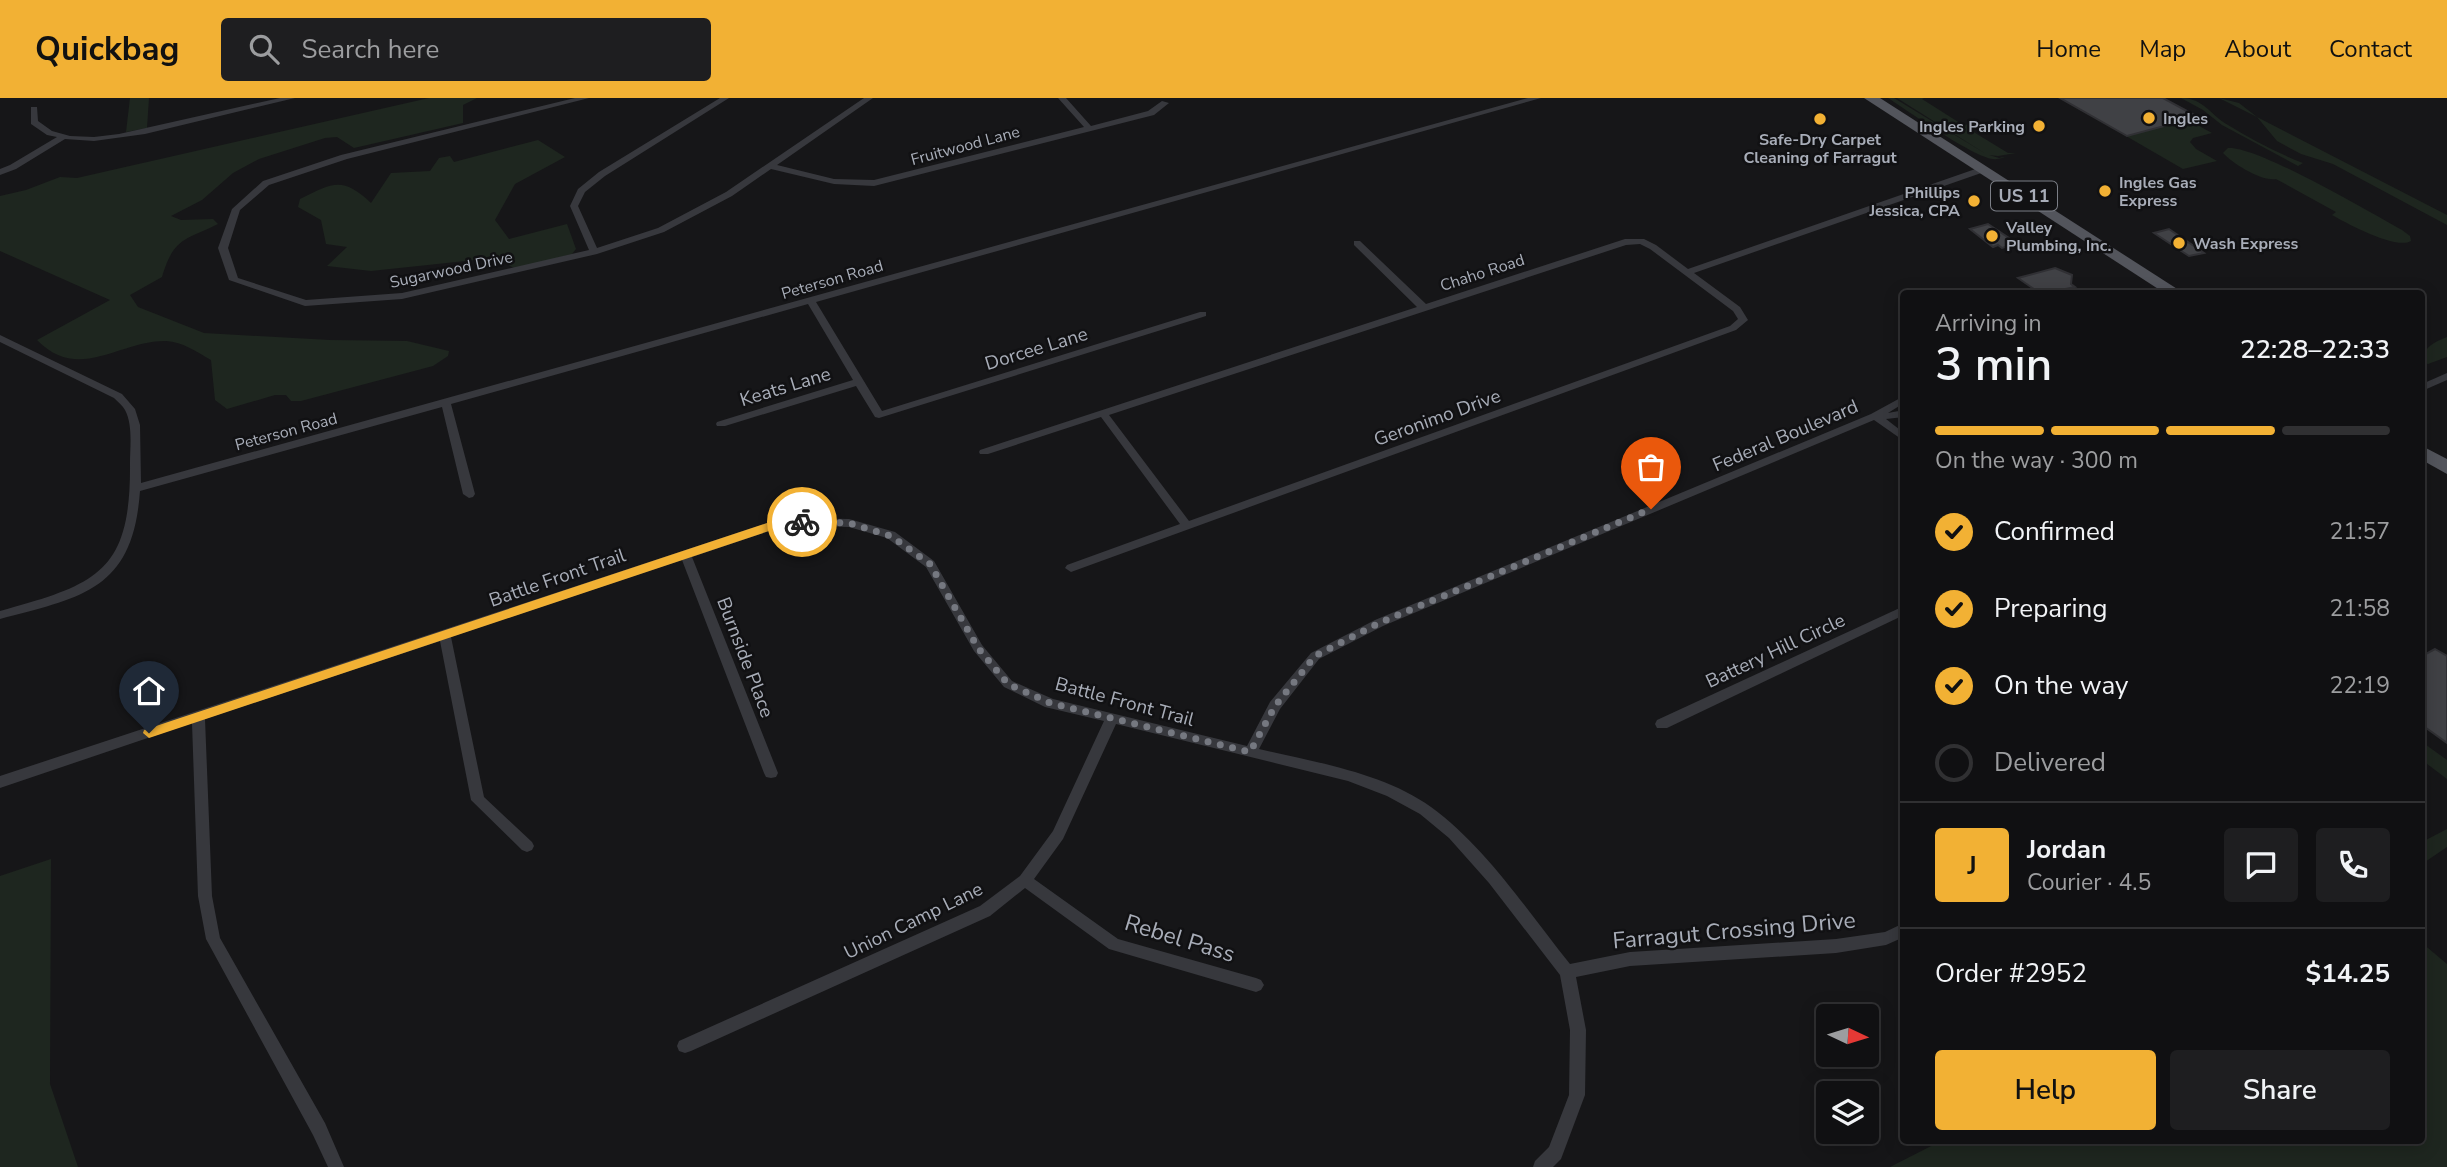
<!DOCTYPE html>
<html lang="en">
<head>
<meta charset="utf-8">
<style>
  body { margin:0; font-family:"Nunito Sans",sans-serif; background:#1e1e20; color:#f1f3f6; height:100vh; display:flex; flex-direction:column; font-size:26px; white-space:nowrap }
  * { box-sizing:border-box; margin:0 }
  p { font-size:23px; color:#9c9d9f }
  .icon { flex:none; width:38px; height:38px; fill:none; stroke:currentColor; stroke-width:2; stroke-linecap:round; stroke-linejoin:round }
  .map { position:relative; flex:1; overflow:hidden }
  .drawer { position:absolute; left:1900px; top:192px; width:525px; height:854px; display:flex; flex-direction:column; background:#101012; border-radius:7px; box-shadow:0 4px 18px #0003,0 0 0 2px #303032 }
  .drawer>* { flex:none }
  .needle { width:46px; rotate:94deg }
  .controls { position:absolute; left:1816px; top:906px; display:grid; gap:14px }
  .controls a { display:grid; place-items:center; width:63px; height:63px; border-radius:7px; background:#101012; box-shadow:0 4px 18px #0003,0 0 0 2px #303032; font-size:35px }
  .pin { position:absolute; display:grid; place-items:center; width:60px; height:60px; color:#fff; margin:-72px -30px; border-radius:50% 50% 50% 0; rotate:-45deg; box-shadow:0 0 7px #0007 }
  .pin .icon { rotate:45deg }
  .courier { position:absolute; display:grid; place-items:center; width:70px; height:70px; margin:-35px; border:5px solid #f2b134; border-radius:50%; background:#fff; color:#222; box-shadow:0 2px 9px #0007 }
  .overview em { font-style:normal; font-weight:600 }
  .overview div { display:flex; flex-direction:column-reverse }
  .overview { display:flex; align-items:center; justify-content:space-between; height:119px; padding:0 35px }
  h1 { font-size:46px; font-weight:600; line-height:52px }
  .bar { display:grid; grid-template-columns:repeat(4,1fr); gap:10px 7px; align-content:center; height:84px; padding:0 35px }
  .bar i { height:9px; border-radius:5px; background:#303032 }
  .bar .on { background:#f2b134 }
  .bar p { grid-column:span 4 }
  .line { display:flex; align-items:center; gap:18px; padding:0 35px; border-top:2px solid #303032 }
  .line div { flex:1 }
  .round { display:grid; place-items:center; flex:none; width:74px; height:74px; border-radius:7px; background:#1e1e20 }
  ol { padding:0 35px; list-style:none }
  li { display:flex; align-items:center; gap:21px; height:77px }
  li p { margin-inline-start:auto }
  li .icon { padding:7px; border-radius:50%; background:#f2b134; color:#111; stroke-width:4 }
  li:last-child { color:#9c9d9f }
  li i { width:38px; height:38px; border:4px solid #303032; border-radius:50% }
  .button { display:flex; gap:14px; margin-top:auto; padding:14px 35px }
  .button a { flex:1; height:80px; border-radius:7px; background:#f2b134; color:#111; font-size:28px; font-weight:600; line-height:80px; text-align:center }
  .button a+a { background:#1e1e20; color:#f1f3f6 }
  header { display:flex; align-items:center; gap:42px; box-sizing:border-box; height:98px; padding:0 35px; background:#f2b134; color:#111 }
  header strong { font-size:33px }
  nav { display:flex; gap:38px; margin-inline-start:auto; font-size:24px }
  .search { width:490px; height:63px; background:#1e1e20; display:flex; align-items:center; gap:18px; box-sizing:border-box; padding:0 24px; border-radius:7px; color:#9c9d9f; font-size:26px }
  .map>svg:first-child { display:block }
  .green { fill:#1e261f }
  .building { fill:#404145; stroke:#303034; stroke-width:2 }
  .lines { fill:none; stroke-linecap:round; stroke-linejoin:round }
  .street { fill:#37383d; fill-rule:evenodd }
  .primary { fill:#53555c; fill-rule:evenodd }
  .route { fill:#f2b134 }
  .done { stroke:#757880; stroke-width:7; stroke-dasharray:0 12.6 }
  .poi-dot { fill:#f2b134; stroke:#111113; stroke-width:2.5 }
  .labels { text-anchor:middle; stroke-width:5; stroke-linejoin:round; paint-order:stroke }
  .far-poi-label { font-size:16px; font-weight:bold; fill:#a8adb8; stroke:#111113; text-anchor:start }
  .far-street-label { font-size:16px; fill:#a8adb8; stroke:#111113 }
  .shield { fill:#111113; stroke:#7b7e86; stroke-width:2 }
  .shield-label { font-size:18px; font-weight:bold; fill:#a8adb8 }
  .street-label { font-size:19px; fill:#a8adb8; stroke:#111113 }
  .near-street-label { font-size:23px; fill:#a8adb8; stroke:#111113 }
</style>
</head>
<body>
<header>
<strong>Quickbag</strong>
<div class="search"><svg class="icon" aria-label="search" viewBox="0 0 24 24"><circle cx="10" cy="10" r="6"/><path d="M15 15l6 6"/></svg>Search here</div>
<nav><a>Home</a><a>Map</a><a>About</a><a>Contact</a></nav>
</header>
<div class="map">
<svg width="2447" height="1069" viewBox="0 0 2447 1069">
  <rect width="100%" height="100%" fill="#161618"/>
  <!-- green -->
  <g class="green">
    <path d="M130,0H149L147,30L126,34Z"/>
    <path d="M429,0H477L463,7V25L354,50L337,39L325,40L259,61L233,75L202,102L171,118L181,122L213,121L218,126C184,143 174,139 162,179L130,197L138,209L204,235L330,242L407,243L449,253L448,258L433,268L301,303H291L286,297H275L227,311L215,302L211,262C197,254 183,244 166,243C120,242 79,285 37,242L110,202L0,153V98L26,92L60,79L77,80Z"/>
    <path d="M1888,0H1894L1986,56L1897,0H1924L1922,1L1963,27L1971,26L1967,30L2008,55H2016L1998,58L1989,57L1999,60L2009,58C2004,59 1998,62 1993,61C1973,59 1908,13 1888,0Z"/>
    <path d="M2181,0C2204,0 2210,17 2228,27C2251,41 2277,55 2303,65L2298,68L2222,27L2203,12Z"/>
    <path d="M2219,0L2239,5L2257,19L2447,117V127L2333,66L2301,56L2277,43L2257,19Z"/>
    <path d="M2188,22L2212,35L2193,40L2190,44L2196,51L2217,63L2183,71L2126,38Z"/>
    <path d="M538,42L565,59L515,86L495,122L509,141L567,126L576,151L572,156L516,171L494,160L371,173L327,168L347,149L326,146L321,122L298,109L300,101C333,85 342,78 371,105L391,75L430,73L439,60L450,58L454,64Z"/>
    <path d="M2228,50C2256,47 2371,115 2402,132L2410,138L2411,143C2396,152 2348,126 2332,117L2336,114L2276,81C2262,84 2232,65 2223,55Z"/>
    <path d="M2447,239V259L2428,266L2422,265C2422,250 2434,244 2447,239Z"/>
    <path d="M2422,644L2447,662V681L2422,662Z"/>
    <path d="M2447,731V749L2422,766V744Z"/>
    <path d="M51,761L50,986L78,1069H0V778Z"/>
    <path d="M2422,845L2447,866V1069H1890L1941,1043H2422Z"/>
  </g>
  <!-- building -->
  <g class="building">
    <path d="M2060,0H2163L2198,19L2127,38Z"/>
    <path d="M1988,126L2012,142H2010L2016,146L2002,150L1998,147L1993,149L1970,131Z"/>
    <path d="M2169,131L2204,155L2189,158L2154,135Z"/>
    <path d="M2055,170L2072,177L2071,186L2075,189L2041,196L2018,180Z"/>
    <path d="M2435,551L2447,558V645L2422,627V558Z"/>
  </g>
  <g class="lines">
    <!-- street -->
    <g class="street">
      <path d="M280,0H295L145,36L94,43L65,41L16,71L0,77V71L10,67L57,39L47,37L31,26V9H37L38,23L52,33L70,38L94,39L119,36Z"/>
      <path d="M575,0H589L347,61L269,87L240,112L228,150L238,180L306,202L402,195L589,152L570,108L578,91L599,74L720,0H729L605,78L585,94L578,108L597,150L658,130L726,94L864,0H873L777,67L834,81L874,82L1084,29L1058,0H1066L1091,28L1148,13L1162,3L1169,5L1154,17L874,88L834,86L771,71L732,98L664,134L597,156L402,201L305,208L229,182L218,150L232,111L263,83L341,57Z"/>
      <path d="M1528,0H1541L816,204L882,313L1200,214H1206V218L879,320L875,319L856,288L725,328H717L716,326L717,324L853,282L808,206L451,306L475,396L473,399L469,400L463,396L442,309L140,393C133,492 83,499 0,521V513C98,486 131,474 130,365C130,349 133,327 125,312C123,308 118,304 114,300L0,244V237L122,296L135,311L140,327L141,385Z"/>
      <path d="M1984,68L1988,71L1987,73L1694,175L1740,209L1748,222L1736,232L1071,474L1065,470L1067,467L1180,426L1101,319L988,356H980L979,354L980,352L1417,209L1354,147V143H1360L1426,206L1625,141H1644L1656,147L1688,171ZM1640,146L1650,151L1733,213L1738,221L1730,228L1189,423L1109,317L1626,147Z"/>
      <path d="M2447,275V282L2422,293V286Z"/>
      <path d="M1904,298V305L1888,315L1904,312V319L1886,321L1904,335V343L1874,322L1383,528L1319,561L1280,611L1259,651C1315,664 1384,675 1431,709C1486,749 1528,814 1570,866L1630,854L1836,841L1885,834L1904,825V839L1886,847L1836,855L1630,868L1576,879L1586,932L1585,997L1561,1061L1553,1069H1533L1535,1063L1549,1049L1569,997L1570,932L1560,877L1489,785L1449,740L1420,716L1387,698L1348,683L1116,626L1063,741L1034,781L1118,841L1256,880L1261,882L1264,887L1261,892L1256,894L1109,851L1025,790L990,818L691,953L685,955L679,953L677,948L679,943L980,808L1020,778L1053,733L1104,623L1045,609L1004,589L974,553L926,469L887,440L849,429L804,428L772,432L692,459L778,675L776,679L771,680L766,679L764,675L682,462L451,539L484,699L532,744L534,748L532,752L527,754L522,752L471,702L440,543L205,621L212,798L220,840L325,1025L344,1069H328L313,1037L206,841L198,798L192,625L0,690V678L767,425L804,420L849,421L895,434L934,463L982,547L1012,583L1053,601L1247,648L1270,604L1311,555L1375,522L1871,316Z"/>
      <path d="M1904,508V517L1667,630H1657L1655,626L1657,622Z"/>
    </g>
    <!-- primary -->
    <g class="primary">
      <path d="M1864,0H1880L2185,196H2166Z"/>
      <path d="M2422,348L2447,361V376L2422,362Z"/>
    </g>
  </g>
  <!-- route -->
  <path class="route" d="M802,421L807,424L805,427L772,432L149,640L143,635L144,632L767,425Z"/>
  <g class="lines">
    <!-- done -->
    <path class="done" d="M802,424L849,425L891,438L930,466L978,550L1008,586L1050,605L1250,654L1275,608L1315,558L1379,525L1651,411"/>
  </g>
  <!-- markers -->
  <g class="poi-dot">
    <circle cx="2149" cy="20" r="7"/>
    <circle cx="1820" cy="21" r="7"/>
    <circle cx="2039" cy="28" r="7"/>
    <circle cx="2105" cy="93" r="7"/>
    <circle cx="1974" cy="103" r="7"/>
    <circle cx="1992" cy="138" r="7"/>
    <circle cx="2179" cy="145" r="7"/>
  </g>
  <g class="labels">
    <!-- far-poi labels -->
    <g class="far-poi-label">
      <text x="2163" y="26">Ingles</text>
      <text x="2025" y="34" text-anchor="end">Ingles Parking</text>
      <text x="1820" y="47" text-anchor="middle">Safe-Dry Carpet<tspan x="1820" dy="18">Cleaning of Farragut</tspan></text>
      <text x="2119" y="90">Ingles Gas<tspan x="2119" dy="18">Express</tspan></text>
      <text x="1960" y="100" text-anchor="end">Phillips<tspan x="1960" dy="18">Jessica, CPA</tspan></text>
      <text x="2006" y="135">Valley<tspan x="2006" dy="18">Plumbing, Inc.</tspan></text>
      <text x="2193" y="151">Wash Express</text>
    </g>
    <!-- far-street labels -->
    <g class="far-street-label">
      <text transform="translate(965 47) rotate(-15)" y="6">Fruitwood Lane</text>
      <text transform="translate(451 171) rotate(-12)" y="6">Sugarwood Drive</text>
      <text transform="translate(1482 174) rotate(-18)" y="6">Chaho Road</text>
      <text transform="translate(832 181) rotate(-16)" y="6">Peterson Road</text>
      <text transform="translate(286 333) rotate(-15)" y="6">Peterson Road</text>
    </g>
    <!-- shield labels -->
    <rect class="shield" x="1991" y="83.5" width="66" height="29" rx="5"/>
    <g class="shield-label">
      <text x="2024" y="104">US 11</text>
    </g>
    <!-- street labels -->
    <g class="street-label">
      <text transform="translate(1036 250) rotate(-17)" y="7">Dorcee Lane</text>
      <text transform="translate(785 288) rotate(-17)" y="7">Keats Lane</text>
      <text transform="translate(1437 319) rotate(-20)" y="7">Geronimo Drive</text>
      <text transform="translate(1785 337) rotate(-23)" y="7">Federal Boulevard</text>
      <text transform="translate(557 479) rotate(-19)" y="7">Battle Front Trail</text>
      <text transform="translate(1775 552) rotate(-25)" y="7">Battery Hill Circle</text>
      <text transform="translate(746 559) rotate(69)" y="7">Burnside Place</text>
      <text transform="translate(1125 603) rotate(15)" y="7">Battle Front Trail</text>
      <text transform="translate(913 822) rotate(-26)" y="7">Union Camp Lane</text>
    </g>
    <!-- near-street labels -->
    <g class="near-street-label">
      <text transform="translate(1734 832) rotate(-5)" y="8">Farragut Crossing Drive</text>
      <text transform="translate(1180 840) rotate(17)" y="8">Rebel Pass</text>
    </g>
  </g>
</svg>
<div class="controls">
<a><svg class="needle" viewBox="-14 -14 28 28"><path d="M0-13l5 13h-10z" fill="#e53935"/><path d="M0 13l5-13h-10z" fill="#9c9d9f"/></svg></a>
<a><svg class="icon" aria-label="layers" viewBox="0 0 24 24"><path d="M12 4l9 5-9 5-9-5zM3 14l9 5 9-5"/></svg></a>
</div>
<div class="pin" style="left:1651px;top:411px;background:#ea580c"><svg class="icon" aria-label="bag" viewBox="0 0 24 24"><path d="M5 8h14l-1 12H6zM9 8a3 3 0 0 1 6 0"/></svg></div>
<div class="pin" style="left:149px;top:635px;background:#1f2937"><svg class="icon" aria-label="home" viewBox="0 0 24 24"><path d="M3 11l9-7 9 7M6 9v11h12V9"/></svg></div>
<div class="courier" style="left:802px;top:424px"><svg class="icon" aria-label="bike" viewBox="0 0 24 24"><circle cx="6" cy="16" r="4"/><circle cx="18" cy="16" r="4"/><path d="M6 16l4-8h5l3 8M10 8l3 8H6M13 5h3"/></svg></div>
<section class="drawer">
<div class="overview"><div><h1>3 min</h1><p>Arriving in</p></div><em>22:28–22:33</em></div>
<div class="bar"><i class="on"></i><i class="on"></i><i class="on"></i><i></i><p>On the way · 300 m</p></div>
<ol>
<li><svg class="icon" aria-label="check" viewBox="0 0 24 24"><path d="M5 12l5 5 9-10"/></svg>Confirmed<p>21:57</p></li>
<li><svg class="icon" aria-label="check" viewBox="0 0 24 24"><path d="M5 12l5 5 9-10"/></svg>Preparing<p>21:58</p></li>
<li><svg class="icon" aria-label="check" viewBox="0 0 24 24"><path d="M5 12l5 5 9-10"/></svg>On the way<p>22:19</p></li>
<li><i></i>Delivered</li>
</ol>
<div class="line" style="height:126px"><b class="round" style="background:#f2b134;color:#111">J</b><div><b>Jordan</b><p>Courier · 4.5</p></div><a class="round"><svg class="icon" aria-label="chat" viewBox="0 0 24 24"><path d="M4 5h16v11H9l-5 4z"/></svg></a><a class="round"><svg class="icon" aria-label="phone" viewBox="0 0 24 24"><path d="M5 4h4l2 5-3 2q2 4 5 5l2-3 5 2v4C11 20 4 13 5 4z"/></svg></a></div>
<div class="line" style="height:91px"><div>Order #2952</div><b>$14.25</b></div>
<div class="button"><a>Help</a><a>Share</a></div>
</section>
</div>
</body>
</html>
